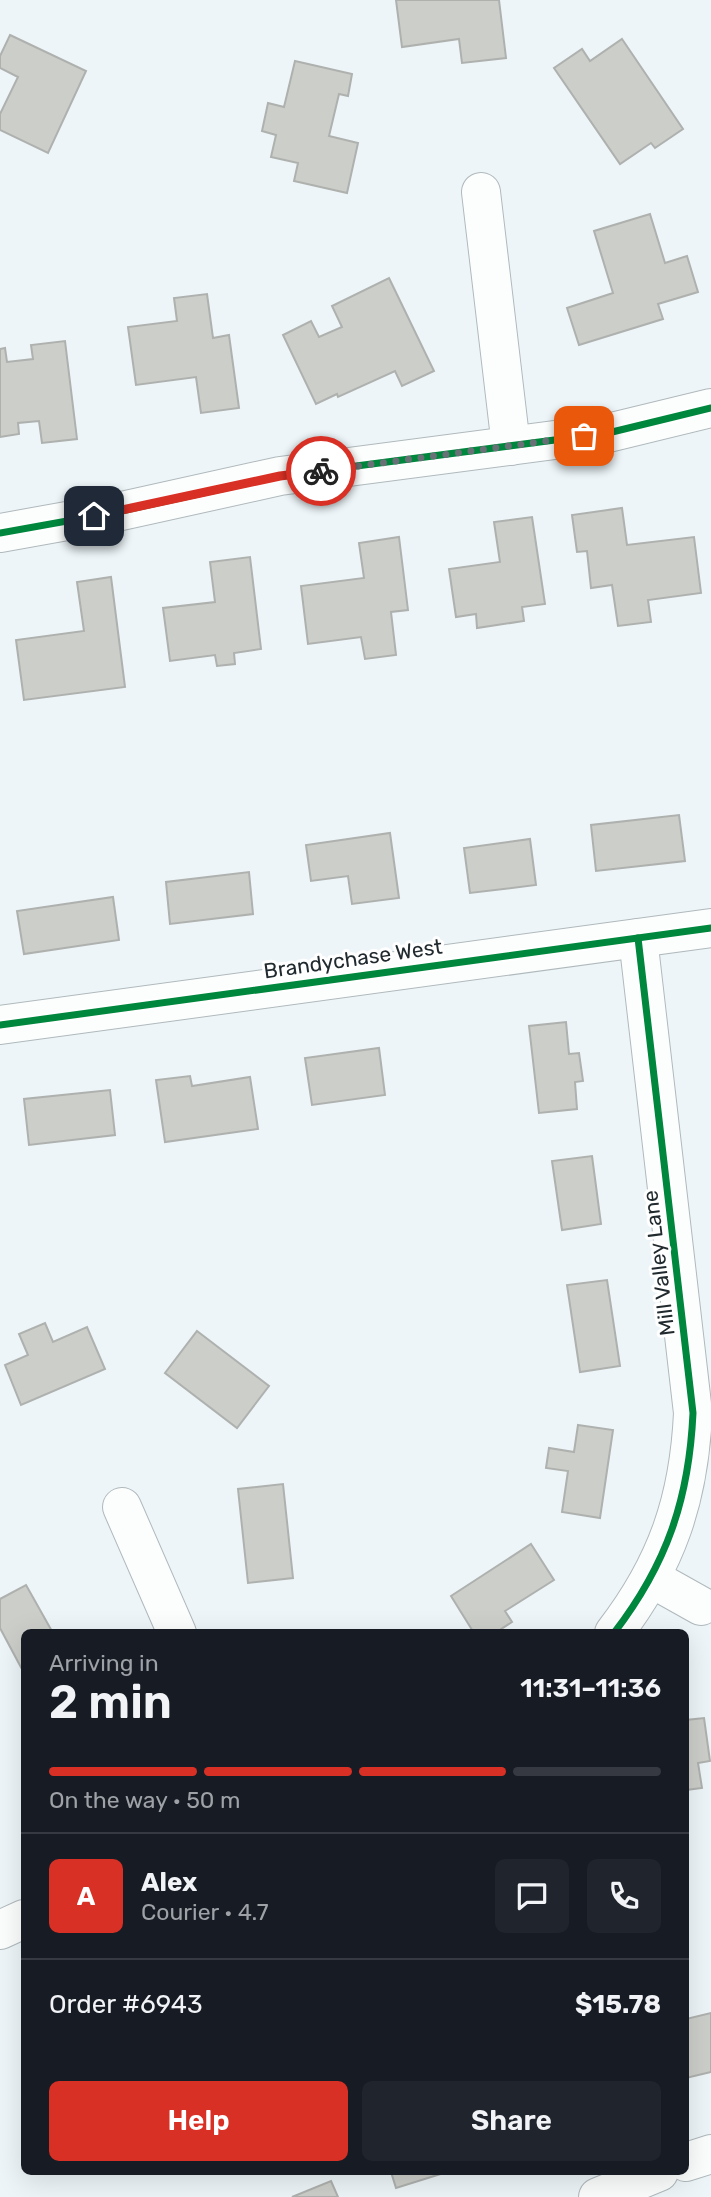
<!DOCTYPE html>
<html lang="en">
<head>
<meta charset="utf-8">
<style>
  body { margin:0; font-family:Rubik,sans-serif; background:#20242c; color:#f1f3f6; height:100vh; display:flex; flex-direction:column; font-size:26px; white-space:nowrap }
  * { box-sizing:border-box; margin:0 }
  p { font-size:23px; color:#9ea1a6 }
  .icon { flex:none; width:38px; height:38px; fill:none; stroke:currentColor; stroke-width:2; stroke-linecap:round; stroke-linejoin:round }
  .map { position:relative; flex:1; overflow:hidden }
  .sheet { position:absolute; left:21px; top:1629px; width:668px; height:546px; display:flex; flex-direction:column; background:#171b24; border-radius:10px; box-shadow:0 7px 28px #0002 }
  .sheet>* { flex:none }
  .pin { position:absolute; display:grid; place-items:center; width:60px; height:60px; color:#fff; margin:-30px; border-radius:14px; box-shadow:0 4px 10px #0006 }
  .courier { position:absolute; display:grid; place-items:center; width:70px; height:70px; margin:-35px; border:5px solid #d93025; border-radius:50%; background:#fff; color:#222; box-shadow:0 2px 9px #0007 }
  .overview em { font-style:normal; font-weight:600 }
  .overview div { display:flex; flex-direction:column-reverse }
  .overview { display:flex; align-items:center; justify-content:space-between; height:119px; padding:0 28px }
  h1 { font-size:46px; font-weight:600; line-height:52px }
  .bar { display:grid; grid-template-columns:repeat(4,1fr); gap:10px 7px; align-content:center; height:84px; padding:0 28px }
  .bar i { height:9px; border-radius:5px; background:#363941 }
  .bar .current { background:#d93025 }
  .bar p { grid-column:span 4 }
  .line { display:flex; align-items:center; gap:18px; padding:0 28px; border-top:2px solid #363941 }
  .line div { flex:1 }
  .round { display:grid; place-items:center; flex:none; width:74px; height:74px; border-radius:10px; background:#20242c }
  .cta { display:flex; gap:14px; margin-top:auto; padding:14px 28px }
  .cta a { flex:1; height:80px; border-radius:10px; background:#d93025; color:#fff; font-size:28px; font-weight:600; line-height:80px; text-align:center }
  .cta a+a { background:#20242c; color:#f1f3f6 }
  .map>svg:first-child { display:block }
  .building { fill:#ccceca; stroke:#aeb1ae; stroke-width:2 }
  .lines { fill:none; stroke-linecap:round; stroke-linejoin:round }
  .minor-casing { stroke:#b0b9bc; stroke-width:40 }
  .minor { stroke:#fcfefe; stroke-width:38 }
  .cycleway-casing { stroke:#fff; stroke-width:11 }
  .cycleway { stroke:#00873e; stroke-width:7 }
  .done { stroke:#687175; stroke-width:7; stroke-dasharray:0 12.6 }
  .route { stroke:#d93025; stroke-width:9 }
  .labels { text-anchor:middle; stroke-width:6; stroke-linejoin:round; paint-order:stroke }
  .street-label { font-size:21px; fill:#212a2e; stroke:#fff }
</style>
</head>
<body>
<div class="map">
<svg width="711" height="2197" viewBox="0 0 711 2197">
  <rect width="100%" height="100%" fill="#edf5f8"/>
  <!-- building -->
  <g class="building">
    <path d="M396,0H499L506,58L462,63L459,39L402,47Z"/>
    <path d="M10,35L86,71L48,153L0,130V114L18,77L0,68V56Z"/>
    <path d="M622,39L683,129L655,148L651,143L620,164L554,68L582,49L590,61Z"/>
    <path d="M295,61L352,74L348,96L339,94L329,136L358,143L347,193L294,181L298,163L271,157L276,135L262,131L268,103L284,107Z"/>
    <path d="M650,214L665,263L687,256L698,292L658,304L663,319L579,345L567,308L613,293L594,231Z"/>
    <path d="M389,278L434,371L402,386L395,371L338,397L337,394L316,404L283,335L311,321L319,337L342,327L332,306Z"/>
    <path d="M207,294L213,338L229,335L239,408L201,413L196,377L136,385L128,327L177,321L174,298Z"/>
    <path d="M65,341L77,439L42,443L39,421L18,423L19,434L0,437V349L5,348L7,362L33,359L31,345Z"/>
    <path d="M622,508L627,545L694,537L701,593L648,600L651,622L618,626L612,585L591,588L587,551L577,552L572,515Z"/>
    <path d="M532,517L545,604L522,607L524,621L477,628L476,614L456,617L449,569L500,562L494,522Z"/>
    <path d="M399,537L408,610L391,612L396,655L365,659L361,637L308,644L301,586L364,578L359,543Z"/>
    <path d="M250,557L261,649L234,653L235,664L217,666L215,655L170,661L163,608L215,602L210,562Z"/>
    <path d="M111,577L125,687L24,700L16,640L84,631L77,582Z"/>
    <path d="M679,815L685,861L596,871L591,825Z"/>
    <path d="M390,833L399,898L352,904L348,876L311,881L306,845Z"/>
    <path d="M530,839L536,885L470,893L464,848Z"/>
    <path d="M249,872L253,914L170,924L166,882Z"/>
    <path d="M113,897L119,940L24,954L17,911Z"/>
    <path d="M566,1022L569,1054L579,1053L583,1081L575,1082L577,1109L539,1113L529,1026Z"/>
    <path d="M379,1048L385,1095L312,1105L305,1058Z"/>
    <path d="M190,1076L192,1086L250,1077L258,1129L165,1142L156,1080Z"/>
    <path d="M110,1090L115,1135L29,1145L24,1099Z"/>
    <path d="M592,1156L601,1224L562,1230L552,1161Z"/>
    <path d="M607,1280L620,1366L580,1372L567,1285Z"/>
    <path d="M45,1323L53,1342L87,1327L105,1369L21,1405L5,1365L28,1355L19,1334Z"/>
    <path d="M197,1331L269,1386L237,1428L165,1373Z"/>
    <path d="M578,1425L613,1430L600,1518L562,1512L568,1471L546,1468L549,1448L574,1452Z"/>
    <path d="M283,1484L293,1578L248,1583L238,1489Z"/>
    <path d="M531,1544L554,1580L505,1611L512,1622L495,1633H474L451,1596Z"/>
    <path d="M26,1585L53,1633H24V1673L0,1628V1599Z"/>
    <path d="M704,1718L710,1761L698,1763L702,1788L686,1790V1720Z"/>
    <path d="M711,2013V2072L686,2078V2019Z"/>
    <path d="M391,2172H447L396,2188Z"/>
    <path d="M331,2181L338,2197H292Z"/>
  </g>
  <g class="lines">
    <!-- minor casing -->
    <g class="minor-casing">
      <g id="minor">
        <path d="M481,192L511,446"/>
        <path d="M0,533L117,512L280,476L608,433L711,408"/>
        <path d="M0,1025L711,928"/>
        <path d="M122,1507L177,1633"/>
        <path d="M651,1578L701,1606"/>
        <path d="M614,1633C667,1564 689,1499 693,1413L638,938"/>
        <path d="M0,1930L24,1919"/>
        <path d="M686,2162L711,2154"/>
        <path d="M598,2197L659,2172"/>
      </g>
    </g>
    <!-- minor -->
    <use href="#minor" class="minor"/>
    <!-- cycleway casing -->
    <g class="cycleway-casing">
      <g id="cycleway">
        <path d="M0,533L117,512L280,476L608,433L711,408"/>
        <path d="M0,1025L711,928"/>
        <path d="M614,1633C667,1564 689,1499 693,1413L638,938"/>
      </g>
    </g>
    <!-- cycleway -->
    <use href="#cycleway" class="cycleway"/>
  </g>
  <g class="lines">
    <!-- done -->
    <path class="done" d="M321,471L584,436"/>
    <!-- route -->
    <path class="route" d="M94,516L280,476L321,471"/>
  </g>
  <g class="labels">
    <!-- street labels -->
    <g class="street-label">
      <text transform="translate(353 959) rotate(-8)" y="7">Brandychase West</text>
      <text transform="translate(659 1263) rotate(-97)" y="7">Mill Valley Lane</text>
    </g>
  </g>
</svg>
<div class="pin" style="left:584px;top:436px;background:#ea580c"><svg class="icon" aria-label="bag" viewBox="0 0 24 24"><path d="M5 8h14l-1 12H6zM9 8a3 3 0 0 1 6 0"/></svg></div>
<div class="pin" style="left:94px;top:516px;background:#1f2937"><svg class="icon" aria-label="home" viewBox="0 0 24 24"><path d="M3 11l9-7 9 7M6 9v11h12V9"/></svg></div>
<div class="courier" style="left:321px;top:471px"><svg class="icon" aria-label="bike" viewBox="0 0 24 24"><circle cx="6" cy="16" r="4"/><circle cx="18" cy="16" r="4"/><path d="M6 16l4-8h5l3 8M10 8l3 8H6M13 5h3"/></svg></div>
<section class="sheet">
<div class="overview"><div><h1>2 min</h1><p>Arriving in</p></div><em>11:31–11:36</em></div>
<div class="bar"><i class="current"></i><i class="current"></i><i class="current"></i><i></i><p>On the way · 50 m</p></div>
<div class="line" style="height:126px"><b class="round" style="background:#d93025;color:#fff">A</b><div><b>Alex</b><p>Courier · 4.7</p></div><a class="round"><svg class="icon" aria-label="chat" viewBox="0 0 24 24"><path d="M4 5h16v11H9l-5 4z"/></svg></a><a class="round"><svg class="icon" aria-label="phone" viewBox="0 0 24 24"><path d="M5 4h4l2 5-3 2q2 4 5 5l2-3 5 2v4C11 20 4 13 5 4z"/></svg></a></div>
<div class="line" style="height:91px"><div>Order #6943</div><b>$15.78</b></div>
<div class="cta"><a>Help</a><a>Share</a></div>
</section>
</div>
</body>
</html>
